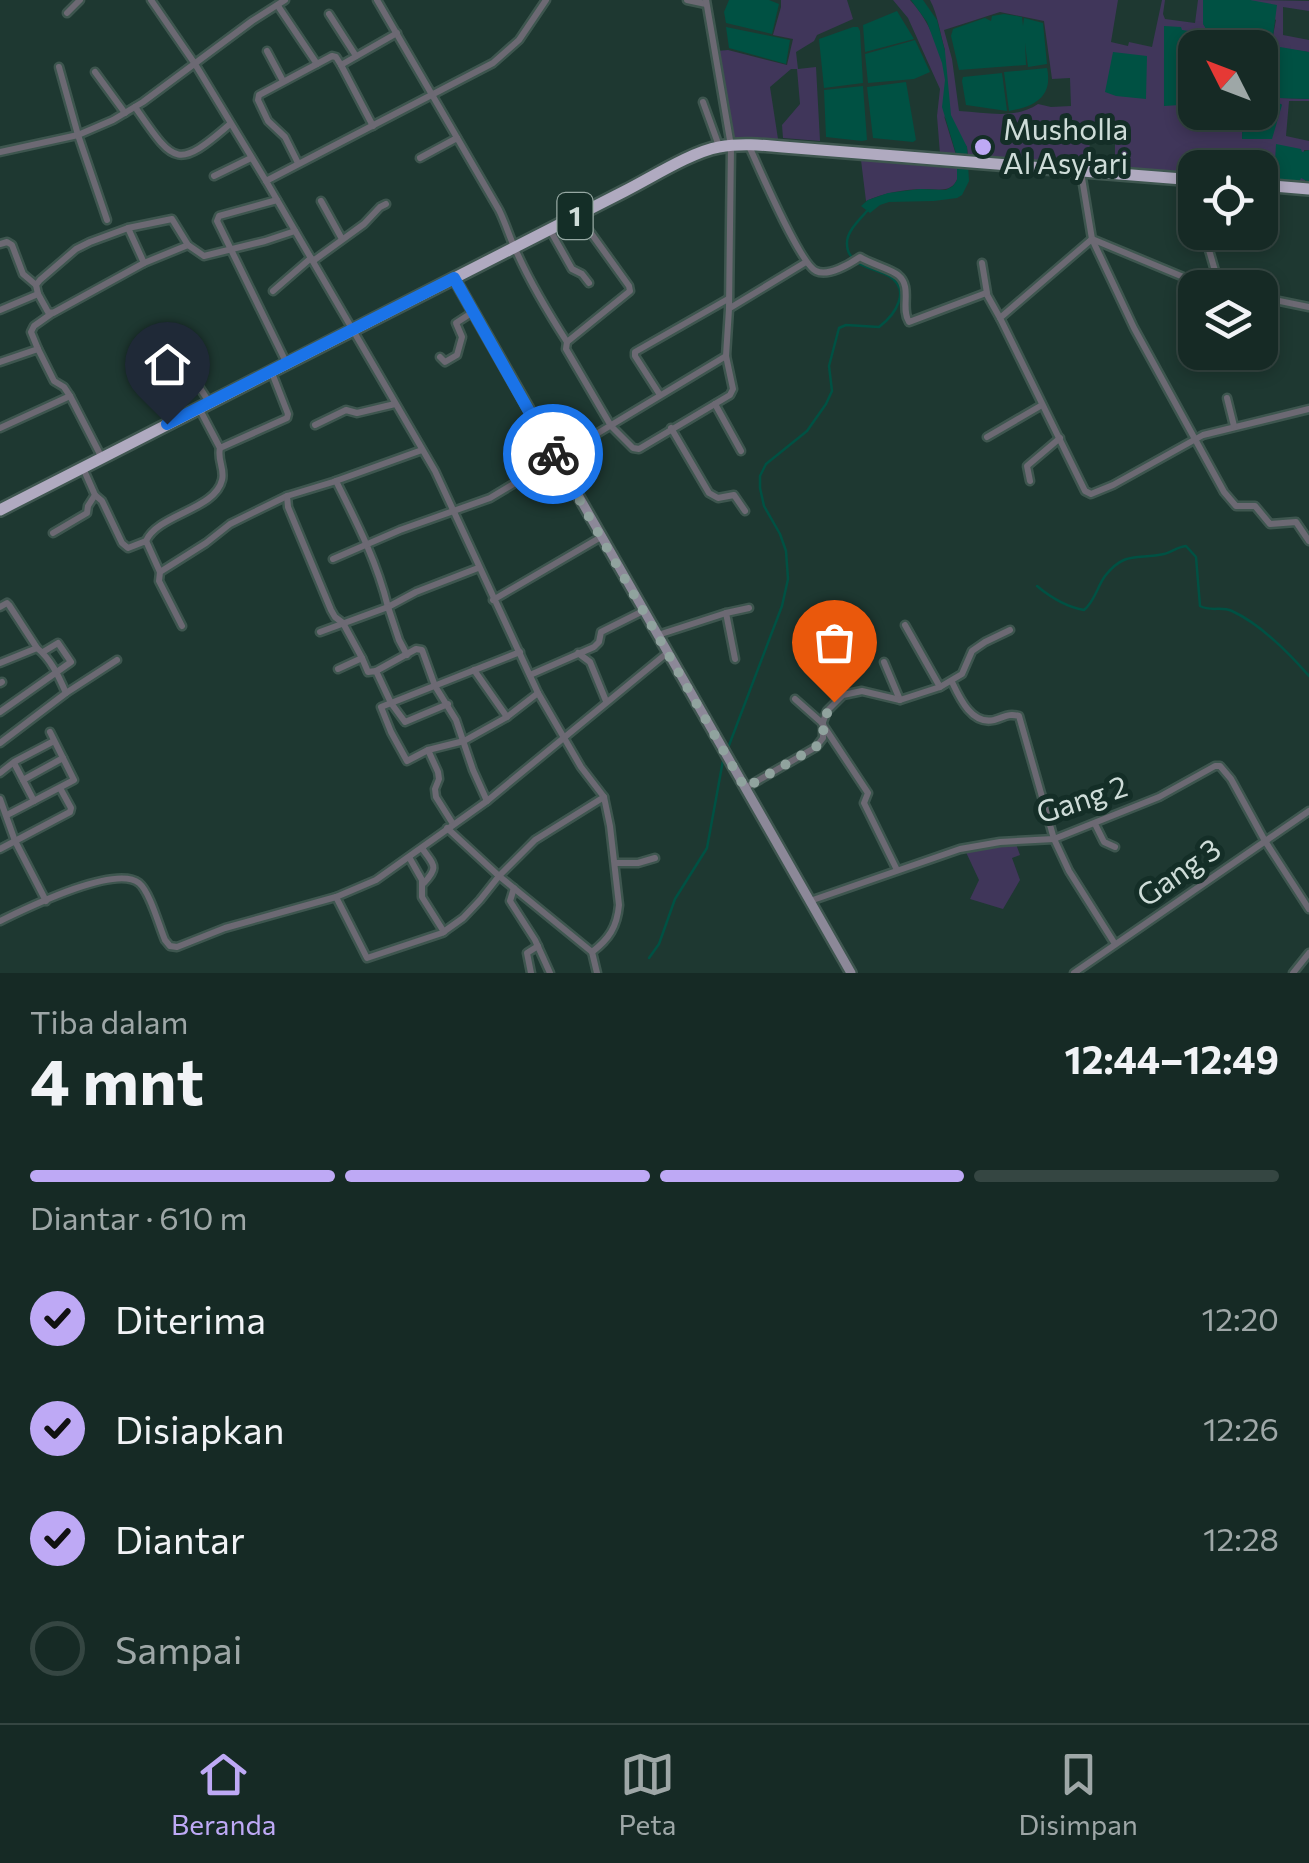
<!DOCTYPE html>
<html lang="id">
<head>
<meta charset="utf-8">
<style>
  body { margin:0; font-family:Commissioner,sans-serif; background:#1f322d; color:#f1f3f6; height:100vh; display:flex; flex-direction:column; font-size:38px; white-space:nowrap }
  * { box-sizing:border-box; margin:0 }
  p { font-size:32px; color:#9ea7a7 }
  .icon { flex:none; width:55px; height:55px; fill:none; stroke:currentColor; stroke-width:2; stroke-linecap:round; stroke-linejoin:round }
  .map { position:relative; height:973px; overflow:hidden }
  .side { display:flex; flex-direction:column; background:#162a25; flex:1 }
  .side>* { flex:none }
  .needle { width:65px; rotate:312deg }
  .tools { position:absolute; left:1178px; top:30px; display:grid; gap:20px }
  .tools a { display:grid; place-items:center; width:100px; height:100px; border-radius:20px; background:#162a25; box-shadow:0 5px 15px #0003,0 0 0 2px #354642; font-size:50px }
  .pin { position:absolute; display:grid; place-items:center; width:85px; height:85px; color:#fff; margin:-102px -42px; border-radius:50% 50% 50% 0; rotate:-45deg; box-shadow:0 0 10px #0007 }
  .pin .icon { rotate:45deg }
  .courier { position:absolute; display:grid; place-items:center; width:100px; height:100px; margin:-50px; border:8px solid #1a73e8; border-radius:50%; background:#fff; color:#222; box-shadow:0 2px 12px #0007 }
  .overview em { font-style:normal; font-weight:700 }
  .overview div { display:flex; flex-direction:column-reverse }
  .overview { display:flex; align-items:center; justify-content:space-between; height:170px; padding:0 30px }
  h1 { font-size:65px; font-weight:700; line-height:75px }
  .bar { display:grid; grid-template-columns:repeat(4,1fr); gap:15px 10px; align-content:center; height:120px; padding:0 30px }
  .bar i { height:12px; border-radius:8px; background:#354642 }
  .bar .selected { background:#bea9f5 }
  .bar p { grid-column:span 4 }
  ol { padding:0 30px; list-style:none }
  li { display:flex; align-items:center; gap:30px; height:110px }
  li p { margin-inline-start:auto }
  li .icon { padding:10px; border-radius:50%; background:#bea9f5; color:#111; stroke-width:4 }
  li:last-child { color:#9ea7a7 }
  li i { width:55px; height:55px; border:5px solid #354642; border-radius:50% }
  .dock { display:flex; justify-content:space-around; align-items:center; height:140px; border-top:2px solid #354642; background:#162a25; font-size:28px; color:#9ea7a7 }
  .dock a { display:grid; justify-items:center; gap:5px }
  .dock .selected { color:#bea9f5 }
  .map>svg:first-child { display:block }
  .green { fill:#40365a; fill-rule:evenodd }
  .water { fill:#005143 }
  .lines { fill:none; stroke-linecap:round; stroke-linejoin:round }
  .stream { stroke:#005143; stroke-width:2.5 }
  .minor-casing { stroke:#3e564f; stroke-width:11 }
  .secondary-casing { stroke:#3e564f; stroke-width:14 }
  .trunk-casing { stroke:#3e564f; stroke-width:16 }
  .minor { stroke:#6c6973; stroke-width:6 }
  .secondary { stroke:#8c8898; stroke-width:9 }
  .trunk { stroke:#b0aac0; stroke-width:11 }
  .done { stroke:#90a39e; stroke-width:10; stroke-dasharray:0 18 }
  .route { stroke:#1a73e8; stroke-width:12 }
  .poi-dot { fill:#bea9f5; stroke:#142e27; stroke-width:4 }
  .labels { text-anchor:middle; stroke-width:10; stroke-linejoin:round; paint-order:stroke }
  .shield { fill:#142e27; stroke:#96a8a3; stroke-width:2.5 }
  .shield-label { font-size:28px; font-weight:bold; fill:#cedcd8 }
  .poi-label { font-size:30px; fill:#cedcd8; stroke:#142e27; text-anchor:start }
  .street-label { font-size:30px; fill:#cedcd8; stroke:#142e27 }
</style>
</head>
<body>
<div class="map">
<svg width="1309" height="973" viewBox="0 0 1309 973">
  <rect width="100%" height="100%" fill="#1e3831"/>
  <!-- green -->
  <g class="green">
    <path d="M781,0H847L853,19L817,35L814,41L796,52L798,69L816,67L820,141L783,138L782,125L800,104L797,69H791L770,87L778,139L733,140L717,51L728,50L787,65L793,39L773,35L781,7Z"/>
    <path d="M893,0H910C926,17 933,35 941,56L945,50C940,33 938,15 930,0H1118L1111,42L1128,46L1129,42L1152,47L1162,0H1165L1163,14L1165,19L1195,23L1198,0H1203V24L1234,33L1237,31L1235,0H1239L1238,25L1241,33L1273,36L1276,20L1250,0L1309,1V11L1283,7V35L1309,40V52L1280,48V98L1309,99V101H1289L1286,136L1309,141V150H1304L1305,182L1309,183L1260,179V168H1195V174L1115,168V136L1091,135L1087,166L968,156L967,147L944,116L956,155L940,154L937,116L940,89L908,18ZM1000,12L1044,21L1052,79L1070,78L1071,106L1051,107L1038,104C1014,120 986,112 959,111L952,59L944,30ZM1197,32V47H1200V37L1238,41V47H1240V42L1274,45L1275,47V84L1260,85V88L1275,87L1274,99L1260,100V104H1282L1242,139L1243,113L1195,112V104L1181,68L1195,67L1182,66Z"/>
    <path d="M861,160L952,168L958,166C958,175 959,183 949,188C942,191 932,189 924,189C906,189 883,193 866,201Z"/>
    <path d="M1016,844L1020,855L1012,858L1020,880L1003,909L970,899L979,880L965,850Z"/>
  </g>
  <!-- water -->
  <g class="water">
    <path d="M729,0H769L779,4L772,34L726,23L724,12Z"/>
    <path d="M911,0H923L937,20L945,51L951,115L967,147L969,181L962,195L957,198L934,201L889,202L880,205L870,213L861,206L868,200L888,193L920,189L946,190L953,186L957,180V157L942,107L945,80L942,63L927,22Z"/>
    <path d="M1203,0H1250L1277,5L1273,36L1243,34L1238,28L1234,33L1206,29L1203,24Z"/>
    <path d="M897,11L914,39L865,52L863,25Z"/>
    <path d="M1004,14L1022,17L1023,26L1024,18L1043,23L1047,64L1028,67L1025,43L1026,65L959,70L951,36L953,29L985,18L991,21L992,16Z"/>
    <path d="M1164,26L1181,27L1182,30L1197,32L1195,104L1164,106Z"/>
    <path d="M726,27L790,40L786,64L729,48Z"/>
    <path d="M853,27H858L860,31L863,83L824,88L819,39Z"/>
    <path d="M915,40L930,72L914,79L868,83L865,54Z"/>
    <path d="M1280,47L1309,52V99L1280,98Z"/>
    <path d="M1113,52L1147,56L1146,99L1116,96L1105,92Z"/>
    <path d="M1047,68C1053,97 1035,106 1009,111L1004,72Z"/>
    <path d="M1002,73L1007,111L966,105L962,81L963,77Z"/>
    <path d="M906,82L916,140L913,142L873,138L867,87Z"/>
    <path d="M863,86L867,140L862,141L826,137L824,90Z"/>
    <path d="M1279,103L1282,105L1272,139H1242L1243,113L1260,112V104Z"/>
    <path d="M1276,144L1301,149L1302,152L1309,150V182L1301,178L1299,182L1274,179Z"/>
  </g>
  <g class="lines">
    <!-- stream -->
    <g class="stream">
      <path d="M1037,586C1049,596 1067,607 1084,610C1095,601 1097,587 1105,576C1125,550 1139,560 1164,554C1172,552 1177,547 1186,546L1196,557L1200,606C1211,612 1221,606 1232,611C1260,624 1289,653 1309,676"/>
      <path d="M728,748L782,606L788,579L786,551L780,534L764,506L760,488V476L766,464L807,431L826,404L832,391L829,366L839,328L846,325L879,327C895,315 912,290 889,276C875,268 847,266 847,244C846,232 860,219 867,211"/>
      <path d="M649,958L659,944L675,899L707,848L724,755"/>
    </g>
    <!-- minor casing -->
    <g class="minor-casing">
      <g id="minor">
        <path d="M151,0L195,64L266,181L435,471L538,693L581,767L604,797L610,826L619,905C617,927 609,939 592,952L597,973"/>
        <path d="M377,0L499,210C506,224 510,239 517,253C531,284 549,314 567,342"/>
        <path d="M687,0L706,4"/>
        <path d="M278,6L317,64"/>
        <path d="M67,13L80,0"/>
        <path d="M329,14L356,56"/>
        <path d="M267,51L283,81"/>
        <path d="M341,65L373,126"/>
        <path d="M59,67L78,135L107,220"/>
        <path d="M95,72L125,113"/>
        <path d="M703,102L719,146"/>
        <path d="M135,107C174,163 176,171 230,124"/>
        <path d="M749,146C758,166 800,264 816,271C828,277 850,264 860,257C871,264 891,269 898,275C913,287 900,308 909,322L986,293L1000,318"/>
        <path d="M0,152L78,135L113,120L143,102L252,21L285,0"/>
        <path d="M420,158L457,138"/>
        <path d="M298,163L285,137L268,121L258,100L259,95L332,56L336,57L341,65L397,33"/>
        <path d="M1081,172L1092,239L1134,328L1224,492L1236,506H1255L1270,524L1296,522L1309,541"/>
        <path d="M214,176L251,158"/>
        <path d="M266,181L493,63L519,40L546,0"/>
        <path d="M1263,186L1273,216"/>
        <path d="M277,200L219,216L217,221L286,362"/>
        <path d="M321,201L342,239"/>
        <path d="M578,215L629,286L630,291L567,342L566,349L611,426L633,448L639,449L730,395L733,389L726,356"/>
        <path d="M128,228L144,263"/>
        <path d="M550,230L572,269L582,274L589,283"/>
        <path d="M0,244L7,242L12,245L23,274L36,285"/>
        <path d="M313,261L364,224L380,207L386,204"/>
        <path d="M982,263L987,293"/>
        <path d="M1219,288L1193,281L1092,239L1000,318L1085,491L1091,494L1113,485L1203,435L1309,409"/>
        <path d="M1220,288L1209,250L1214,244L1228,235"/>
        <path d="M273,291L311,258"/>
        <path d="M38,294L48,312L53,313L144,263L188,245"/>
        <path d="M1260,297L1309,307"/>
        <path d="M730,308L806,262"/>
        <path d="M0,310L38,294L36,285L40,280L76,249L90,242L128,228L172,219L188,245L204,256L265,241L295,231"/>
        <path d="M38,349L31,332L34,326L51,314"/>
        <path d="M191,353L198,362L196,382L209,402"/>
        <path d="M440,357L445,362L457,355L462,337L456,323L473,312"/>
        <path d="M0,362L38,349L54,381L64,387L70,396L102,458"/>
        <path d="M660,395L635,356V352L728,299"/>
        <path d="M1227,398L1234,426"/>
        <path d="M715,404L741,451"/>
        <path d="M199,408L220,448L287,418L288,414L272,373"/>
        <path d="M315,425L346,410L357,413L395,404"/>
        <path d="M0,428L70,396"/>
        <path d="M671,428L709,493L718,498L734,495L745,511"/>
        <path d="M987,437L1042,405"/>
        <path d="M83,468L95,495L102,501L122,543L128,548L146,541L160,572L159,581L182,626"/>
        <path d="M336,481C357,523 377,562 388,607L416,592L478,568"/>
        <path d="M1030,481L1027,466L1060,438"/>
        <path d="M53,533L87,513L88,506L95,495"/>
        <path d="M146,541C158,514 215,510 222,480C225,469 217,460 220,448"/>
        <path d="M333,559L400,530L490,498L726,356L729,309L731,146L706,0"/>
        <path d="M160,572L206,543L230,524L287,496"/>
        <path d="M493,600L601,537"/>
        <path d="M0,607L7,603L9,605L37,648C51,659 59,677 66,693"/>
        <path d="M726,613L735,659"/>
        <path d="M905,625L940,687"/>
        <path d="M320,632L388,607L399,640L407,655"/>
        <path d="M658,635L726,613L749,608"/>
        <path d="M578,653L590,662L606,701"/>
        <path d="M362,658L343,623L335,617L331,610L288,507L287,496L333,482L422,450"/>
        <path d="M884,662L900,700"/>
        <path d="M0,663L37,648"/>
        <path d="M338,669L362,658L368,672L376,671L391,703L405,722L448,704"/>
        <path d="M474,670L507,717L538,693"/>
        <path d="M376,671L416,649L422,650L435,686L456,720L473,770L487,801"/>
        <path d="M530,675L594,647L599,642L601,632L643,611"/>
        <path d="M952,682C960,699 972,725 994,720C1005,717 1008,713 1019,716L1054,839L1069,871L1115,944"/>
        <path d="M0,683L2,682"/>
        <path d="M795,699L821,722L866,790L868,793L864,803L897,870"/>
        <path d="M0,712L71,662L58,643L43,652"/>
        <path d="M507,717L464,741L428,750L407,761L391,732L381,707L520,652"/>
        <path d="M0,743L66,693L117,660"/>
        <path d="M428,750L438,772L439,779L435,789L436,797L453,824"/>
        <path d="M14,763L34,801"/>
        <path d="M0,773L14,762L54,741"/>
        <path d="M23,780L63,758"/>
        <path d="M745,788L816,747L823,738V722L827,711L843,695L862,691L900,700L940,687L962,674L972,651L985,642L1010,630"/>
        <path d="M0,799L15,841L46,901"/>
        <path d="M7,815L74,780L50,732"/>
        <path d="M1095,824L1104,842L1115,847"/>
        <path d="M447,828L499,876L592,952"/>
        <path d="M422,848C433,865 440,866 424,883"/>
        <path d="M0,849L70,812L71,808L60,788"/>
        <path d="M409,857L422,880V897L444,932"/>
        <path d="M615,863H638L655,858"/>
        <path d="M514,888L510,901L535,940L550,973"/>
        <path d="M336,897L367,958L442,933L463,918L480,900L499,876L535,840L604,797"/>
        <path d="M810,901L960,849L1000,842L1054,839L1159,797L1215,766H1220L1231,779L1265,841L1309,909"/>
        <path d="M0,921C25,909 115,864 139,883C150,892 159,926 165,940L170,946L177,947L225,928L336,897L376,880L487,801L667,653"/>
        <path d="M531,973L527,953L538,946"/>
        <path d="M1074,973L1309,811"/>
        <path d="M1293,973L1309,953"/>
      </g>
    </g>
    <!-- secondary casing -->
    <g class="secondary-casing">
      <path id="secondary" d="M454,278L851,973"/>
    </g>
    <!-- trunk casing -->
    <g class="trunk-casing">
      <g id="trunk">
        <path d="M1260,185L1309,189"/>
        <path d="M0,510L625,191C651,178 691,152 719,147C740,143 762,145 783,147L1195,180"/>
      </g>
    </g>
    <!-- minor -->
    <use href="#minor" class="minor"/>
    <!-- secondary -->
    <use href="#secondary" class="secondary"/>
    <!-- trunk -->
    <use href="#trunk" class="trunk"/>
  </g>
  <g class="lines">
    <!-- done -->
    <path class="done" d="M553,454L745,788L816,747L823,736L824,718L834,702"/>
    <!-- route -->
    <path class="route" d="M167,424L454,278L553,454"/>
  </g>
  <!-- markers -->
  <circle class="poi-dot" cx="983" cy="147" r="10"/>
  <g class="labels">
    <!-- shield labels -->
    <rect class="shield" x="557.5" y="193" width="35" height="46" rx="8"/>
    <g class="shield-label">
      <text x="575" y="226">1</text>
    </g>
    <!-- poi labels -->
    <g class="poi-label">
      <text x="1003" y="140">Musholla<tspan x="1003" dy="34">Al Asy'ari</tspan></text>
    </g>
    <!-- street labels -->
    <g class="street-label">
      <text transform="translate(1082 800) rotate(-18)" y="10">Gang 2</text>
      <text transform="translate(1179 873) rotate(-35)" y="10">Gang 3</text>
    </g>
  </g>
</svg>
<div class="tools">
<a><svg class="needle" viewBox="-14 -14 28 28"><path d="M0-13l5 13h-10z" fill="#e53935"/><path d="M0 13l5-13h-10z" fill="#9ea7a7"/></svg></a>
<a><svg class="icon" aria-label="locate" viewBox="0 0 24 24"><circle cx="12" cy="12" r="6"/><path d="M12 2v4M12 18v4M2 12h4M18 12h4"/></svg></a>
<a><svg class="icon" aria-label="layers" viewBox="0 0 24 24"><path d="M12 4l9 5-9 5-9-5zM3 14l9 5 9-5"/></svg></a>
</div>
<div class="pin" style="left:834px;top:702px;background:#ea580c"><svg class="icon" aria-label="bag" viewBox="0 0 24 24"><path d="M5 8h14l-1 12H6zM9 8a3 3 0 0 1 6 0"/></svg></div>
<div class="pin" style="left:167px;top:424px;background:#1f2937"><svg class="icon" aria-label="home" viewBox="0 0 24 24"><path d="M3 11l9-7 9 7M6 9v11h12V9"/></svg></div>
<div class="courier" style="left:553px;top:454px"><svg class="icon" aria-label="bike" viewBox="0 0 24 24"><circle cx="6" cy="16" r="4"/><circle cx="18" cy="16" r="4"/><path d="M6 16l4-8h5l3 8M10 8l3 8H6M13 5h3"/></svg></div>
</div>
<section class="side">
<div class="overview"><div><h1>4 mnt</h1><p>Tiba dalam</p></div><em>12:44–12:49</em></div>
<div class="bar"><i class="selected"></i><i class="selected"></i><i class="selected"></i><i></i><p>Diantar · 610 m</p></div>
<ol>
<li><svg class="icon" aria-label="check" viewBox="0 0 24 24"><path d="M5 12l5 5 9-10"/></svg>Diterima<p>12:20</p></li>
<li><svg class="icon" aria-label="check" viewBox="0 0 24 24"><path d="M5 12l5 5 9-10"/></svg>Disiapkan<p>12:26</p></li>
<li><svg class="icon" aria-label="check" viewBox="0 0 24 24"><path d="M5 12l5 5 9-10"/></svg>Diantar<p>12:28</p></li>
<li><i></i>Sampai</li>
</ol>
</section>
<nav class="dock">
<a class="selected"><svg class="icon" aria-label="home" viewBox="0 0 24 24"><path d="M3 11l9-7 9 7M6 9v11h12V9"/></svg>Beranda</a>
<a><svg class="icon" aria-label="map" viewBox="0 0 24 24"><path d="M3 6l6-2 6 2 6-2v14l-6 2-6-2-6 2zM9 4v14M15 6v14"/></svg>Peta</a>
<a><svg class="icon" aria-label="saved" viewBox="0 0 24 24"><path d="M7 4h10v16l-5-4-5 4z"/></svg>Disimpan</a>
</nav>
</body>
</html>
